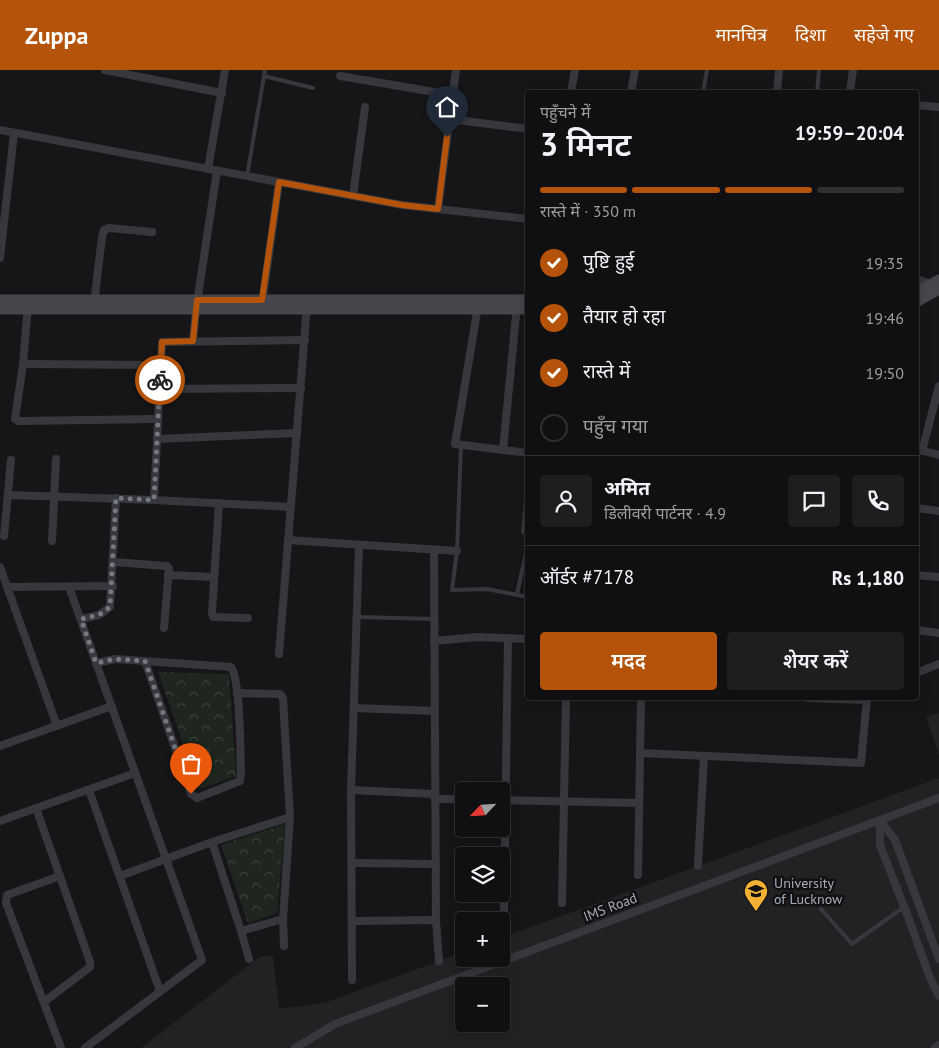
<!DOCTYPE html>
<html lang="hi">
<head>
<meta charset="utf-8">
<style>
  body { margin:0; font-family:"PT Sans","Noto Sans Devanagari",sans-serif; background:#1e1e20; color:#f1f3f6; height:100vh; display:flex; flex-direction:column; font-size:19px; white-space:nowrap }
  * { box-sizing:border-box; margin:0 }
  p { font-size:16px; color:#9c9d9f }
  .icon { flex:none; width:28px; height:28px; fill:none; stroke:currentColor; stroke-width:2; stroke-linecap:round; stroke-linejoin:round }
  .map { position:relative; flex:1; overflow:hidden }
  .panel { position:absolute; left:525px; top:20px; width:394px; height:610px; display:flex; flex-direction:column; background:#101012; border-radius:5px; box-shadow:0 2px 12px #0003,0 0 0 1px #303032 }
  .panel>* { flex:none }
  .needle { width:32px; rotate:245deg }
  .tools { position:absolute; left:455px; top:712px; display:grid; gap:10px }
  .tools a { display:grid; place-items:center; width:55px; height:55px; border-radius:5px; background:#101012; box-shadow:0 2px 12px #0003,0 0 0 1px #303032; font-size:25px }
  .pin { position:absolute; display:grid; place-items:center; width:42px; height:42px; color:#fff; margin:-51px -21px; border-radius:50% 50% 50% 0; rotate:-45deg; box-shadow:0 0 5px #0007 }
  .pin .icon { rotate:45deg }
  .courier { position:absolute; display:grid; place-items:center; width:50px; height:50px; margin:-25px; border:4px solid #b45309; border-radius:50%; background:#fff; color:#222; box-shadow:0 1px 6px #0007 }
  .overview em { font-style:normal; font-weight:600 }
  .overview div { display:flex; flex-direction:column-reverse }
  .overview { display:flex; align-items:center; justify-content:space-between; height:85px; padding:0 15px }
  h1 { font-size:32px; font-weight:600; line-height:38px }
  .bar { display:grid; grid-template-columns:repeat(4,1fr); gap:8px 5px; align-content:center; height:60px; padding:0 15px }
  .bar i { height:6px; border-radius:4px; background:#303032 }
  .bar .selected { background:#b45309 }
  .bar p { grid-column:span 4 }
  .line { display:flex; align-items:center; gap:12px; padding:0 15px; border-top:1px solid #303032 }
  .line div { flex:1 }
  .round { display:grid; place-items:center; flex:none; width:52px; height:52px; border-radius:5px; background:#1e1e20 }
  ol { padding:0 15px; list-style:none }
  li { display:flex; align-items:center; gap:15px; height:55px }
  li p { margin-inline-start:auto }
  li .icon { padding:5px; border-radius:50%; background:#b45309; color:#fff; stroke-width:4 }
  li:last-child { color:#9c9d9f }
  li i { width:28px; height:28px; border:2px solid #303032; border-radius:50% }
  .primary-button { display:flex; gap:10px; margin-top:auto; padding:10px 15px }
  .primary-button a { flex:1; height:58px; border-radius:5px; background:#b45309; color:#fff; font-size:20px; font-weight:600; line-height:58px; text-align:center }
  .primary-button a+a { background:#1e1e20; color:#f1f3f6 }
  header { display:flex; align-items:center; gap:30px; box-sizing:border-box; height:70px; padding:0 25px; background:#b45309; color:#fff }
  header strong { font-size:24px }
  nav { display:flex; gap:28px; margin-inline-start:auto; font-size:18px }
  .map>svg:first-child { display:block }
  .built { fill:#222225; fill-rule:evenodd }
  .forest { fill:url(#forest-crowns) }
  .lines { fill:none; stroke-linecap:round; stroke-linejoin:round }
  .lane { stroke:#37383d; stroke-width:4 }
  .street { stroke:#37383d; stroke-width:8 }
  .secondary { stroke:#45474d; stroke-width:11 }
  .done { stroke:#757880; stroke-width:5; stroke-dasharray:0 9 }
  .route { stroke:#b45309; stroke-width:6 }
  .labels { text-anchor:middle; stroke-width:5; stroke-linejoin:round; paint-order:stroke }
  .poi-label { font-size:14px; fill:#a8adb8; stroke:#111113; text-anchor:start }
  .street-label { font-size:14px; fill:#a8adb8; stroke:#111113 }
</style>
</head>
<body>
<header>
<strong>Zuppa</strong>
<nav><a>मानचित्र</a><a>दिशा</a><a>सहेजे गए</a></nav>
</header>
<div class="map">
<svg width="939" height="978" viewBox="0 0 939 978">
  <defs>
    <pattern id="forest-crowns" width="20" height="18" patternUnits="userSpaceOnUse" patternTransform="scale(1.25)"><rect width="20" height="18" fill="#1e261f"/><path d="M2 6a3 3 0 1 1 6 0M12 15a3 3 0 1 1 6 0" fill="none" stroke="#3c433d"/></pattern>
  </defs>
  <rect width="100%" height="100%" fill="#161618"/>
  <!-- built -->
  <g class="built">
    <path d="M939,643V685L926,647Z"/>
    <path d="M939,708V978H141L261,886H273L279,939L324,933L464,882V889H501V868ZM464,916H501V954H464Z"/>
  </g>
  <!-- forest -->
  <g class="forest">
    <path d="M158,602L229,604L236,706L199,719Z"/>
    <path d="M285,754L277,843L248,853L221,775Z"/>
  </g>
  <g class="lines">
    <!-- lane -->
    <g class="lane">
      <path d="M264,6L313,18"/>
      <path d="M703,22L707,0"/>
      <path d="M817,22L819,0"/>
      <path d="M247,106L265,0"/>
      <path d="M461,375L457,481L452,520L487,519L528,527"/>
      <path d="M526,430L523,462L528,463"/>
      <path d="M517,524L528,474"/>
      <path d="M357,547L434,549"/>
      <path d="M821,839L852,874L904,837"/>
    </g>
    <!-- street -->
    <g class="street">
      <path d="M105,0L222,23"/>
      <path d="M340,6L452,25"/>
      <path d="M571,22L575,0"/>
      <path d="M631,22L635,0"/>
      <path d="M777,22L779,0"/>
      <path d="M850,22L853,0"/>
      <path d="M916,35L939,37"/>
      <path d="M449,49L528,59"/>
      <path d="M0,60L402,135L528,149"/>
      <path d="M208,99L225,0"/>
      <path d="M353,126L365,37"/>
      <path d="M438,139L456,0"/>
      <path d="M0,188L14,63"/>
      <path d="M916,209L932,214"/>
      <path d="M94,234L102,167L104,160L109,158L152,162"/>
      <path d="M262,234L279,112"/>
      <path d="M28,235L23,294L15,349L18,351L158,349"/>
      <path d="M478,236L455,374L528,383"/>
      <path d="M193,271L196,239L217,101"/>
      <path d="M23,294L161,295"/>
      <path d="M160,319L301,318"/>
      <path d="M157,369L297,363"/>
      <path d="M916,379L939,385"/>
      <path d="M503,380L517,235"/>
      <path d="M922,381L939,316"/>
      <path d="M9,425L154,430L291,437"/>
      <path d="M154,430L162,272L305,270"/>
      <path d="M219,433L212,543L213,547L248,548"/>
      <path d="M916,438L939,441"/>
      <path d="M4,466L11,390"/>
      <path d="M288,470L457,481"/>
      <path d="M52,471L56,389"/>
      <path d="M434,480L436,850L439,891"/>
      <path d="M114,492L167,496L169,498L164,558"/>
      <path d="M0,497L57,656"/>
      <path d="M168,505L214,507"/>
      <path d="M916,505L939,507"/>
      <path d="M7,517L113,516"/>
      <path d="M69,517L202,890L85,978"/>
      <path d="M81,549L99,545L110,537L116,428"/>
      <path d="M916,560L939,563"/>
      <path d="M434,571L477,567L528,569"/>
      <path d="M279,584L307,235"/>
      <path d="M96,593L115,589L231,597C241,611 240,683 241,704L240,711L197,728L191,724L145,591"/>
      <path d="M916,603L939,594"/>
      <path d="M237,623L280,624L283,628L290,747L283,849L284,876"/>
      <path d="M808,628L866,630"/>
      <path d="M354,638L435,641"/>
      <path d="M0,676L112,636"/>
      <path d="M640,683L861,693L867,628"/>
      <path d="M89,720L160,921"/>
      <path d="M351,720L435,724"/>
      <path d="M435,729H464"/>
      <path d="M501,730L639,733"/>
      <path d="M36,738L90,892V897L44,932"/>
      <path d="M880,750V775L910,852L930,908L939,926"/>
      <path d="M880,750L895,770L939,889"/>
      <path d="M0,751L135,703"/>
      <path d="M212,772L241,861L283,849"/>
      <path d="M352,793L436,794"/>
      <path d="M698,796L704,686"/>
      <path d="M638,805L641,628"/>
      <path d="M60,806L7,825L6,833L61,978"/>
      <path d="M120,806L212,772L290,747"/>
      <path d="M562,833L566,628"/>
      <path d="M504,843L508,568"/>
      <path d="M352,851L436,850"/>
      <path d="M241,861L249,889"/>
      <path d="M352,910L351,720L359,475"/>
      <path d="M295,978L335,954L939,728"/>
      <path d="M935,978L939,975"/>
    </g>
    <!-- secondary -->
    <g class="secondary">
      <path d="M916,223L939,210"/>
      <path d="M0,230H528"/>
      <path d="M916,232L939,219"/>
      <path d="M0,239H528"/>
    </g>
  </g>
  <g class="lines">
    <!-- done -->
    <path class="done" d="M160,310L154,430L116,428L110,537L99,545L81,549L96,593L115,589L145,591L191,724"/>
    <!-- route -->
    <path class="route" d="M160,310L162,272L193,271L197,230H262L279,112L402,135L438,139L447,67"/>
  </g>
  <!-- icons -->
  <defs>
    <g id="university-pin" transform="scale(1.25)"><path d="M0 17L-7.5 6A9.5 9.5 0 1 1 7.5 6Z" fill="#f2b134" stroke="#111113"/><path d="M0-5L7-2L0 1L-7-2ZM-4 1L0 2.5L4 1V4Q0 6-4 4Z" fill="#111"/></g>
  </defs>
  <g fill-rule="evenodd">
    <use href="#university-pin" x="756" y="821"/>
  </g>
  <g class="labels">
    <!-- poi labels -->
    <g class="poi-label">
      <text x="774" y="818">University<tspan x="774" dy="16">of Lucknow</tspan></text>
    </g>
    <!-- street labels -->
    <g class="street-label">
      <text transform="translate(610 837) rotate(-21)" y="5">IMS Road</text>
    </g>
  </g>
</svg>
<div class="tools">
<a><svg class="needle" viewBox="-14 -14 28 28"><path d="M0-13l5 13h-10z" fill="#e53935"/><path d="M0 13l5-13h-10z" fill="#9c9d9f"/></svg></a>
<a><svg class="icon" aria-label="layers" viewBox="0 0 24 24"><path d="M12 4l9 5-9 5-9-5zM3 14l9 5 9-5"/></svg></a>
<a>+</a>
<a>−</a>
</div>
<div class="pin" style="left:191px;top:724px;background:#ea580c"><svg class="icon" aria-label="bag" viewBox="0 0 24 24"><path d="M5 8h14l-1 12H6zM9 8a3 3 0 0 1 6 0"/></svg></div>
<div class="pin" style="left:447px;top:67px;background:#1f2937"><svg class="icon" aria-label="home" viewBox="0 0 24 24"><path d="M3 11l9-7 9 7M6 9v11h12V9"/></svg></div>
<div class="courier" style="left:160px;top:310px"><svg class="icon" aria-label="bike" viewBox="0 0 24 24"><circle cx="6" cy="16" r="4"/><circle cx="18" cy="16" r="4"/><path d="M6 16l4-8h5l3 8M10 8l3 8H6M13 5h3"/></svg></div>
<section class="panel">
<div class="overview"><div><h1>3 मिनट</h1><p>पहुँचने में</p></div><em>19:59–20:04</em></div>
<div class="bar"><i class="selected"></i><i class="selected"></i><i class="selected"></i><i></i><p>रास्ते में · 350 m</p></div>
<ol>
<li><svg class="icon" aria-label="check" viewBox="0 0 24 24"><path d="M5 12l5 5 9-10"/></svg>पुष्टि हुई<p>19:35</p></li>
<li><svg class="icon" aria-label="check" viewBox="0 0 24 24"><path d="M5 12l5 5 9-10"/></svg>तैयार हो रहा<p>19:46</p></li>
<li><svg class="icon" aria-label="check" viewBox="0 0 24 24"><path d="M5 12l5 5 9-10"/></svg>रास्ते में<p>19:50</p></li>
<li><i></i>पहुँच गया</li>
</ol>
<div class="line" style="height:90px"><a class="round"><svg class="icon" aria-label="person" viewBox="0 0 24 24"><circle cx="12" cy="8" r="4"/><path d="M4 21q1-7 8-7t8 7"/></svg></a><div><b>अमित</b><p>डिलीवरी पार्टनर · 4.9</p></div><a class="round"><svg class="icon" aria-label="chat" viewBox="0 0 24 24"><path d="M4 5h16v11H9l-5 4z"/></svg></a><a class="round"><svg class="icon" aria-label="phone" viewBox="0 0 24 24"><path d="M5 4h4l2 5-3 2q2 4 5 5l2-3 5 2v4C11 20 4 13 5 4z"/></svg></a></div>
<div class="line" style="height:65px"><div>ऑर्डर #7178</div><b>Rs 1,180</b></div>
<div class="primary-button"><a>मदद</a><a>शेयर करें</a></div>
</section>
</div>
</body>
</html>
